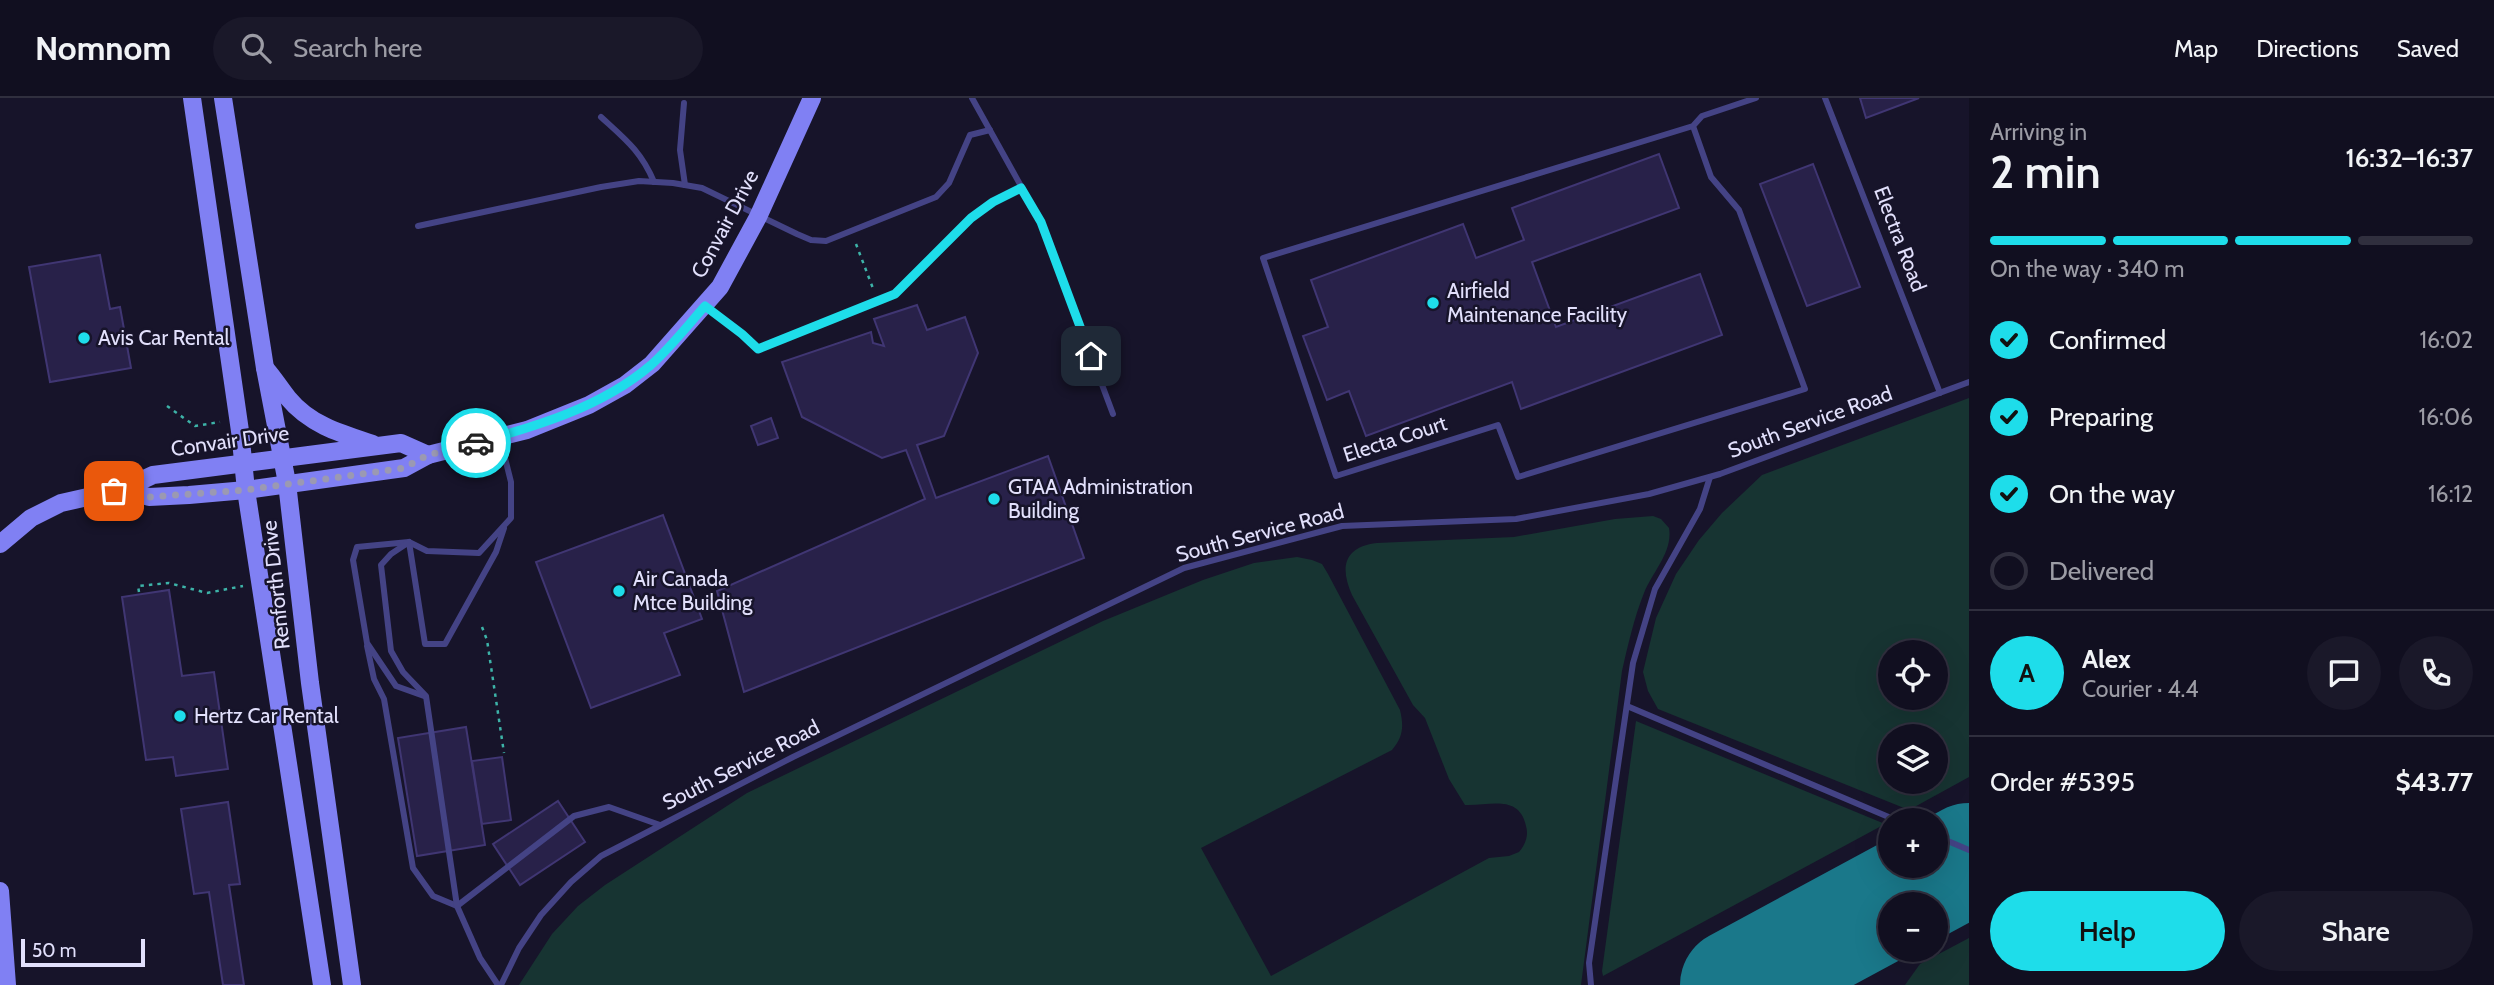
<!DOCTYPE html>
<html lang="en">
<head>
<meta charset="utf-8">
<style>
  body { margin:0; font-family:Cabin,sans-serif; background:#1a1829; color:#f1f3f6; height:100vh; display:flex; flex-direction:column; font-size:26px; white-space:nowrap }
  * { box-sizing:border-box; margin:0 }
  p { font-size:23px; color:#9c9ca5 }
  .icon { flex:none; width:38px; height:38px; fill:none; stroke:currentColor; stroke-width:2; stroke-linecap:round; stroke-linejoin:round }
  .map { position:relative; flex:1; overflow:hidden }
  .side { display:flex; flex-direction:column; background:#110f20; width:525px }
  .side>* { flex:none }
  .tools { position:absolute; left:1878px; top:542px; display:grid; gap:14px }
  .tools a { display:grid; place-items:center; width:70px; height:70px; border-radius:50%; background:#110f20; box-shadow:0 7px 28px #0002,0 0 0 2px #302f3e; font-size:35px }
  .scale { position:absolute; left:21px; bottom:18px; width:124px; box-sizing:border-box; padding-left:7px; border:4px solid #e2e0fc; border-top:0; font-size:19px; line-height:24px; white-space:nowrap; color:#e2e0fc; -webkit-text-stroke:5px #17142a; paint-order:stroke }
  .pin { position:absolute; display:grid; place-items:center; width:60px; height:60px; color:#fff; margin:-30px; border-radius:14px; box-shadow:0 4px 10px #0006 }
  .courier { position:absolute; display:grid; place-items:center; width:70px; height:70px; margin:-35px; border:5px solid #1eddea; border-radius:50%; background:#fff; color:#222; box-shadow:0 2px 9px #0007 }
  .head em { font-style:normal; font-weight:600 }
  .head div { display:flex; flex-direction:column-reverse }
  .head { display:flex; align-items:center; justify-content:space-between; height:119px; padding:0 21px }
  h1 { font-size:46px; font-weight:600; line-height:52px }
  .bar { display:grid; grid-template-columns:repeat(4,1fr); gap:10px 7px; align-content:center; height:84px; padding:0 21px }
  .bar i { height:9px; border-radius:5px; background:#302f3e }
  .bar .selected { background:#1eddea }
  .bar p { grid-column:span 4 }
  .line { display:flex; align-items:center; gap:18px; padding:0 21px; border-top:2px solid #302f3e }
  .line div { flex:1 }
  .round { display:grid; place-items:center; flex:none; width:74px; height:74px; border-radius:37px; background:#1a1829 }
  ol { padding:0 21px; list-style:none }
  li { display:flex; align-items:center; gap:21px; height:77px }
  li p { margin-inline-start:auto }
  li .icon { padding:7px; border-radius:50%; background:#1eddea; color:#111; stroke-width:4 }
  li:last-child { color:#9c9ca5 }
  li i { width:38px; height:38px; border:4px solid #302f3e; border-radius:50% }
  .cta { display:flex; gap:14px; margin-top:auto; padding:14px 21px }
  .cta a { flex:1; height:80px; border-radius:42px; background:#1eddea; color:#111; font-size:28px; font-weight:600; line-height:80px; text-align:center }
  .cta a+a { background:#1a1829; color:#f1f3f6 }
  header { display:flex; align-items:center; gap:42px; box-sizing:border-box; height:98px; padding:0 35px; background:#110f20; border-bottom:2px solid #302f3e }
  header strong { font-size:33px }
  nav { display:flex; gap:38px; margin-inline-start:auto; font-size:24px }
  .search { width:490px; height:63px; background:#1a1829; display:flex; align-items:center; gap:18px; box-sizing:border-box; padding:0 24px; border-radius:38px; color:#9c9ca5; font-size:26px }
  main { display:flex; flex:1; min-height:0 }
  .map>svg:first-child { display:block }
  .green { fill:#173432; fill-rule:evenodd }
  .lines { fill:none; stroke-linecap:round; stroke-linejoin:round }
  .taxiway { stroke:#1a788a; stroke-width:44 }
  .runway { stroke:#1a788a; stroke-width:112 }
  .building { fill:#282149; stroke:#403673; stroke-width:2 }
  .path { stroke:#3db3a8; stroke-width:2.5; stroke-dasharray:3.5 5; stroke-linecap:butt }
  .lane { stroke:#444385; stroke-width:6 }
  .secondary { stroke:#8080f3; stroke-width:18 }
  .done { stroke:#9b99b2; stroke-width:7; stroke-dasharray:0 12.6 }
  .route { stroke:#1eddea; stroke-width:9 }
  .poi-dot { fill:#1eddea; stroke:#17142a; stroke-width:2.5 }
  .labels { text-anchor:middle; stroke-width:5; stroke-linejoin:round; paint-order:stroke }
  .street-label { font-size:21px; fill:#e2e0fc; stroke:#17142a }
  .poi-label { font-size:21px; fill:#e2e0fc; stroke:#17142a; text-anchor:start }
</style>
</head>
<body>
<header>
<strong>Nomnom</strong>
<div class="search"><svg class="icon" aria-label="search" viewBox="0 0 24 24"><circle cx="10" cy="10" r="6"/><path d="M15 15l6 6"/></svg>Search here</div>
<nav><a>Map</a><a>Directions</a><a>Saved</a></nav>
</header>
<main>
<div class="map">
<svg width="1969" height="887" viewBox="0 0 1969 887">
  <rect width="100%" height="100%" fill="#17142a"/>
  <!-- green -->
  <g class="green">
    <path d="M1969,300V679L1909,712L1658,611L1648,593L1643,574L1656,520L1676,476L1699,442L1722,415L1762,377ZM1890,555H1936V600H1890ZM1890,639H1936V684H1890Z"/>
    <path d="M1653,418L1661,421L1669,430C1673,454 1653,473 1644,495C1634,520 1628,547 1622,573L1581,887H519L552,836L578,808L605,787L747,695L1103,523L1203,482L1254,465L1297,459L1312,462L1322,466L1328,476L1400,612C1404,629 1403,639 1392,652L1201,750L1271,878L1489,760L1509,758L1519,754C1525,747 1529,738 1526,728C1519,696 1490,708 1465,707L1449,681L1425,620L1413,607L1352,497C1340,470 1343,449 1377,445L1514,439L1615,421Z"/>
    <path d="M1636,623L1885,726L1603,878L1602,873Z"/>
    <path d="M1969,840V887H1905L1920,866Z"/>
  </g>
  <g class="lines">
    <!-- taxiway -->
    <path class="taxiway" d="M1799,887L1895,801"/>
    <!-- runway -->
    <path class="runway" d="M1736,887L1969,761"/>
  </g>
  <!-- building -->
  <g class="building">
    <path d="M1860,0H1919L1866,20Z"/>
    <path d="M1659,56L1679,110L1532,164L1556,229L1700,176L1722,237L1521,311L1512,284L1366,338L1349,293L1327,302L1303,238L1328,229L1311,182L1463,126L1476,160L1524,142L1512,110Z"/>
    <path d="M1813,66L1860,189L1807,208L1760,86Z"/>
    <path d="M100,157L110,211L120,209L131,270L50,284L29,169Z"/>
    <path d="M917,207L927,232L965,219L978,255L944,338L917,347L936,400L1048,358L1084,460L744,594L717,493L925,401L906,352L882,360L802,319L782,264L871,234L873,245L884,248L874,221Z"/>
    <path d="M771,320L778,340L758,347L751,328Z"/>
    <path d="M663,417L702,521L664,535L680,577L591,610L536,464Z"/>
    <path d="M169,492L182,578L214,574L228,671L176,678L173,659L146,662L122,499Z"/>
    <path d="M466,629L485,747L417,758L398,640Z"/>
    <path d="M502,659L511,722L482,726L472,663Z"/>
    <path d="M558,703L585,744L520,787L493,746Z"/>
    <path d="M228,704L240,786L229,787L244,887H223L209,794L194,796L181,711Z"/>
  </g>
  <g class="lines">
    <!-- path -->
    <g class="path">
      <path d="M856,146L874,193"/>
      <path d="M167,308L195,328L220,324"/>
      <path d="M139,494L138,488L169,485L207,495L243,488"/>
      <path d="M482,529L487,542L504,655"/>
    </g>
    <!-- lane -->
    <g class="lane">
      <path d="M972,0L1041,124L1113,316"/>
      <path d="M1825,0L1940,295"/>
      <path d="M684,5L680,52L685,87"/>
      <path d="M601,19C625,41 641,53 654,84"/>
      <path d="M1693,28L1711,79L1739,112L1805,291L1518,379L1498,327L1336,378L1263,160L1693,28L1702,18L1756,0"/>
      <path d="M418,128L601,89L639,83L673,85L702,90L797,136L811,142L826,143L936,99L949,85L970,37L990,32"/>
      <path d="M707,209L742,236L758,251L895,196L971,120L993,104L1021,90"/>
      <path d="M367,548L374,581L384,601L413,770L433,798L457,808"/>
      <path d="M424,598L396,588L367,545L353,462L357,449L409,444L427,453L479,455L511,420V384L500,340"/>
      <path d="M1627,608L1898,723"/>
      <path d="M1936,738L1969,752"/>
      <path d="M457,808L574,718L609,709L660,727"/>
      <path d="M498,887L480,860L457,808L426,598L403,574L391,553L381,467L391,456L409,444L425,546H445L496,454L504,430"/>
      <path d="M501,887L519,850L541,817L571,784L601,758L793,659L1184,470L1342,428L1516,421L1649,396L1720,376L1969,284"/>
      <path d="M1591,887L1589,865L1633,565L1655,491L1700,411L1710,379"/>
    </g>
    <!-- secondary -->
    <g class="secondary">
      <path d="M192,0L240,333L246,392L322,887"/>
      <path d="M223,0L265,270L287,385L310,585L352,887"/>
      <path d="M265,270C274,280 280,290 288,300C310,327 342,336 373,346"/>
      <path d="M123,391L149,399L189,397L246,392L404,370L428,357L527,332L589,307L625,287L652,266L720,189L758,119L812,0"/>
      <path d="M0,446L31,420L61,405L123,391L153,377L401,345L428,357"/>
      <path d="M0,793L7,887"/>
    </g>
  </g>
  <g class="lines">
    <!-- done -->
    <path class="done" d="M114,393L123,391L149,399L246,392L404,370L428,357L476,345"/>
    <!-- route -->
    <path class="route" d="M476,345C537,328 602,309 651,267C671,249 688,227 705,208L742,236L758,251L895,196L971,120L993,104L1021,90L1041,124L1091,258"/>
  </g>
  <!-- markers -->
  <g class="poi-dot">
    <circle cx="1433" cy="205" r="7"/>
    <circle cx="84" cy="240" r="7"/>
    <circle cx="994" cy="401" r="7"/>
    <circle cx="619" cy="493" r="7"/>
    <circle cx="180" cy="618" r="7"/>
  </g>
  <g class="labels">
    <!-- street labels -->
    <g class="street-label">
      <text transform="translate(725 126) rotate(-62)" y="7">Convair Drive</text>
      <text transform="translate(1900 141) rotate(69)" y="7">Electra Road</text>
      <text transform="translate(1810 324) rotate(-20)" y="7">South Service Road</text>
      <text transform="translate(1395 341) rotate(-18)" y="7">Electa Court</text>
      <text transform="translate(230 343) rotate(-8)" y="7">Convair Drive</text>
      <text transform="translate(1260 435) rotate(-15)" y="7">South Service Road</text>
      <text transform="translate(276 487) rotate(-96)" y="7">Renforth Drive</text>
      <text transform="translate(741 667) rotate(-27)" y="7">South Service Road</text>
    </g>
    <!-- poi labels -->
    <g class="poi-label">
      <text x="1447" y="200">Airfield<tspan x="1447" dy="24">Maintenance Facility</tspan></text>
      <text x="98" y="247">Avis Car Rental</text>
      <text x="1008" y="396">GTAA Administration<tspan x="1008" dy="24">Building</tspan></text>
      <text x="633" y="488">Air Canada<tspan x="633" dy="24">Mtce Building</tspan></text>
      <text x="194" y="625">Hertz Car Rental</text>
    </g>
  </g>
</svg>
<div class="tools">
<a><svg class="icon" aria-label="locate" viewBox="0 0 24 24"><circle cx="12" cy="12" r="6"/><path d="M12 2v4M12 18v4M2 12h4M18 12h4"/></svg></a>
<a><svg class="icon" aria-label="layers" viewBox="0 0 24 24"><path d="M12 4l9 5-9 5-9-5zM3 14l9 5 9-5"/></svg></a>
<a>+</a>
<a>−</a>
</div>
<div class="scale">50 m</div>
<div class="pin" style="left:114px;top:393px;background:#ea580c"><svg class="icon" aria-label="bag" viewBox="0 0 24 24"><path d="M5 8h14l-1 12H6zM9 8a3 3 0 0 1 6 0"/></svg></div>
<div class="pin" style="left:1091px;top:258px;background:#1f2937"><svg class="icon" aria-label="home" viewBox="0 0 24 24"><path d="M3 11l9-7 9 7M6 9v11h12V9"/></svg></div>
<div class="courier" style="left:476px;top:345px"><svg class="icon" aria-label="car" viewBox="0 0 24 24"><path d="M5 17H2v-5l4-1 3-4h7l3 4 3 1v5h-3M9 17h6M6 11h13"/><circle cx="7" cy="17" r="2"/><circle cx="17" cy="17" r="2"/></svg></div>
</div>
<section class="side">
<div class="head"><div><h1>2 min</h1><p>Arriving in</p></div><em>16:32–16:37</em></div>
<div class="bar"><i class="selected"></i><i class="selected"></i><i class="selected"></i><i></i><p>On the way · 340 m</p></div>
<ol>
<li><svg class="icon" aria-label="check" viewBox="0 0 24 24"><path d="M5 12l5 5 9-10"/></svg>Confirmed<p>16:02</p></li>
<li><svg class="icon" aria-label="check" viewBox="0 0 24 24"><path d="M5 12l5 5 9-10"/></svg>Preparing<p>16:06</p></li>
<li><svg class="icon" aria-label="check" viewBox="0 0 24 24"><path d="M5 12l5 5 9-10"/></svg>On the way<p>16:12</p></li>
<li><i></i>Delivered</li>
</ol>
<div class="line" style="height:126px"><b class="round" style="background:#1eddea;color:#111">A</b><div><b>Alex</b><p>Courier · 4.4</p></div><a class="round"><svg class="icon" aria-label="chat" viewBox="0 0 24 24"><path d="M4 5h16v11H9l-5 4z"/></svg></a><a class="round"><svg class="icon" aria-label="phone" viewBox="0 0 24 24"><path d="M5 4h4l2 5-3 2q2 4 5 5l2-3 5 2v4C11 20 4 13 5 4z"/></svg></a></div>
<div class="line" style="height:91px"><div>Order #5395</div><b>$43.77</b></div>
<div class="cta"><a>Help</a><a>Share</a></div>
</section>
</main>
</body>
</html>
